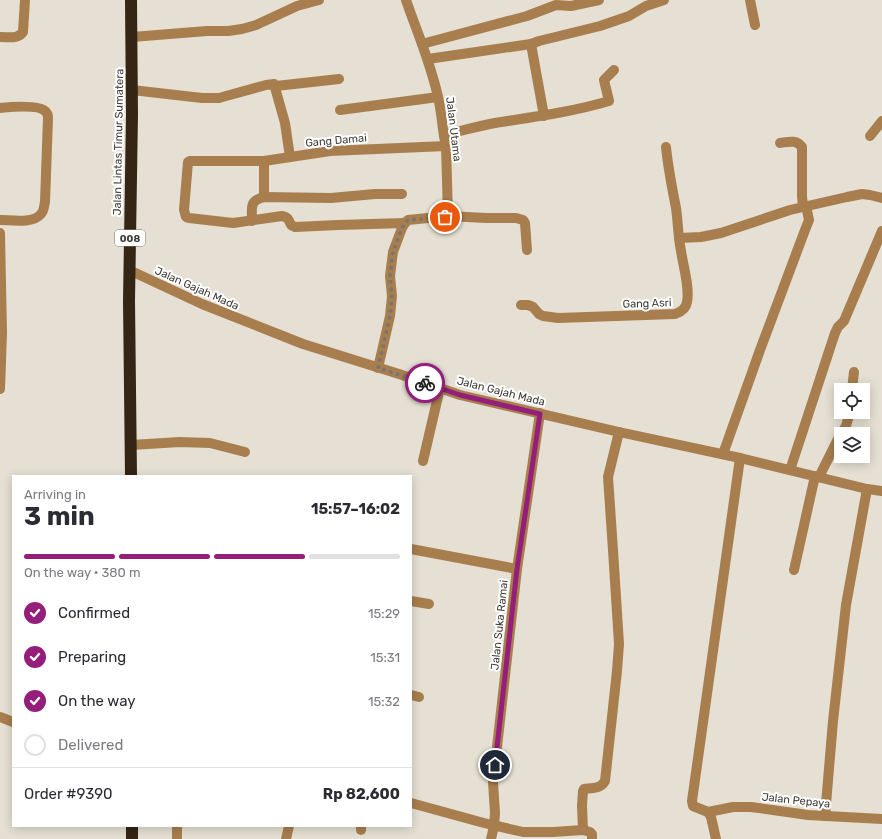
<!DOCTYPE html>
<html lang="en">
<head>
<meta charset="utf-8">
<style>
  body { margin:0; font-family:Rubik,sans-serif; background:#f2f2f3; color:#2b2b33; height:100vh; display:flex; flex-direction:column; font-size:15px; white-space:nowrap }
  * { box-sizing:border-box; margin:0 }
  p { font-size:13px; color:#7c7c81 }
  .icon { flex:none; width:22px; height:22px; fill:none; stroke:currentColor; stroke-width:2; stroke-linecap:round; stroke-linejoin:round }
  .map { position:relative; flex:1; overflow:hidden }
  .side { position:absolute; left:12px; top:475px; width:400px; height:352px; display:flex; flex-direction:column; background:#fff; border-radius:0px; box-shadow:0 2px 10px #0003 }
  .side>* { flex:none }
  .tools { position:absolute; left:834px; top:383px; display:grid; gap:8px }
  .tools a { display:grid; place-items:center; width:36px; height:36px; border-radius:0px; background:#fff; box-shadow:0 2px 10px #0003; font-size:20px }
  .pin { position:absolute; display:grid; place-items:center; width:34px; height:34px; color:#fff; margin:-17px; border:2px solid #fff; border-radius:50%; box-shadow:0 1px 4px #0007 }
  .courier { position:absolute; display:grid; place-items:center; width:40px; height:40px; margin:-20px; border:3px solid #941e7a; border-radius:50%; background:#fff; color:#222; box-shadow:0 1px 5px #0007 }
  .head em { font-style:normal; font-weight:700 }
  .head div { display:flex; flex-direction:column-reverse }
  .head { display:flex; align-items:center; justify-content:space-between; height:68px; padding:0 12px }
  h1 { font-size:26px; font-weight:700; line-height:30px }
  .bar { display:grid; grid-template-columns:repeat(4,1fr); gap:6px 4px; align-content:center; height:48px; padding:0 12px }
  .bar i { height:5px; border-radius:3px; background:#e1e1e2 }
  .bar .on { background:#941e7a }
  .bar p { grid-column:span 4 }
  .line { display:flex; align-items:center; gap:10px; padding:0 12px; border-top:1px solid #e1e1e2 }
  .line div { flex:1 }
  ol { padding:0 12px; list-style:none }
  li { display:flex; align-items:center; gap:12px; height:44px }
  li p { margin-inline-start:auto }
  li .icon { padding:4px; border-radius:50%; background:#941e7a; color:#fff; stroke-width:4 }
  li:last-child { color:#7c7c81 }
  li i { width:22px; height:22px; border:2px solid #e1e1e2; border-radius:50% }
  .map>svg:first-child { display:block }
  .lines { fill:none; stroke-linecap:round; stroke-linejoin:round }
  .minor { stroke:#a87e4e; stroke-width:10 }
  .highway { stroke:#342514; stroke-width:12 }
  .done { stroke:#78756e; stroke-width:4; stroke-dasharray:0 7.2 }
  .route { stroke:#941e7a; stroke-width:5 }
  .labels { text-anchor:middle; stroke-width:4; stroke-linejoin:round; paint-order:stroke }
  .shield { fill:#fff; stroke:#787673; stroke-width:1 }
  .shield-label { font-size:10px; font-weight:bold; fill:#3e3c37 }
  .street-label { font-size:11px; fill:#3e3c37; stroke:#fff }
</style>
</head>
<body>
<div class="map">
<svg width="882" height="839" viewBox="0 0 882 839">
  <rect width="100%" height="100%" fill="#e5e0d3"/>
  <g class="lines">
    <!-- minor -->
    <g class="minor">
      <path d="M750,0L755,25"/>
      <path d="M1,37C10,37 18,39 23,32L25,0"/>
      <path d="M132,37L207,31H228L242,29L256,25L297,6L319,0"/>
      <path d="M422,44L527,16L556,5L571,6L599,0"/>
      <path d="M531,44L544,116"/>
      <path d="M428,59L531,44L539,41L600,26L629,16L646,6L664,0"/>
      <path d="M276,86L339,79"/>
      <path d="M132,90L202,98H219L226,96L266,85L274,84L285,123L290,157"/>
      <path d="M0,108C10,107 40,104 46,112C48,114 48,116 48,118L45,202C44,206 44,211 41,214C33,224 11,220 0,220"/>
      <path d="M340,110L438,97"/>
      <path d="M444,135C461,131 478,126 495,123C533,117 572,112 609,101L604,80L614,70"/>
      <path d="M870,136L882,121"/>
      <path d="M780,143C788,142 796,139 802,147V196L803,207"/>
      <path d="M264,197V161"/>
      <path d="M448,216L486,218H516L523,220L525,223L527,250"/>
      <path d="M252,221C252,207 249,201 264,197L331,198L375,194H402"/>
      <path d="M405,223L338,225L295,227L291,225C289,220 288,217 282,216L233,223L189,218L186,217L184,210L188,162L190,161H264L330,151L446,146"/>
      <path d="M0,233L2,333L0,389"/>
      <path d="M679,238L701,237L721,233L790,210L847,197L862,194L870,195L882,198"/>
      <path d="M129,270L202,304L303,344L399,374L460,395L619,432L740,458L867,489L882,491"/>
      <path d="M521,305H528L533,307L539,314L543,316L558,318L675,314C681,312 686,309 687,302C690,288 683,265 681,251C678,236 678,222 676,208C672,187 668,168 666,147"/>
      <path d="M378,368L390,316L392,296L390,276L393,252L402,228L405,223L408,220L448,216L446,146C442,130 442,113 438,97C431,64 417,32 406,0"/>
      <path d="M852,390L854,372"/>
      <path d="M131,445L180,442L210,443L245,452"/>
      <path d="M723,454L760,350L805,230L809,220L806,206"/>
      <path d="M423,461L440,388"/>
      <path d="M790,470L835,333L838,327L844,321L882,231"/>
      <path d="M819,477L839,437L846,426L850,412"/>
      <path d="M411,549L517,569"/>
      <path d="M794,570L815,476"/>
      <path d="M411,601L429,604"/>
      <path d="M411,695L419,697"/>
      <path d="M0,717L13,722"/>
      <path d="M411,803L484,823L523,832H553L583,830L590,832L592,834V839"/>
      <path d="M708,812L733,807H751L808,815L882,819"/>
      <path d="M825,816L833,721L846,605L867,489"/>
      <path d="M361,826V830"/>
      <path d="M583,830L582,806L583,791L584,789C592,788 601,789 605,781L617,671L619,644L613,550L608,477L619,432"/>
      <path d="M177,839V826"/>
      <path d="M286,839L289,826"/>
      <path d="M491,839L494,826L495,813L493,782L495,765L517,569L540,413"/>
      <path d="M716,839L711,817L708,812L693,806L692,801L740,458"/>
    </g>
    <!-- highway -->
    <g class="highway">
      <path d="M131,0L132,114L129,301L131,476"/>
      <path d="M132,839V826"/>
    </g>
  </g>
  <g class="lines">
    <!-- done -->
    <path class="done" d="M425,383L378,368L390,316L392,296L390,276L393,252L402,228L405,223L408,220L445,217"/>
    <!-- route -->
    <path class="route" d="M425,383L460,395L540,414L517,569L495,765"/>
  </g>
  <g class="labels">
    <!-- shield labels -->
    <rect class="shield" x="115" y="230" width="30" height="16" rx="3"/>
    <g class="shield-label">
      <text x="130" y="242">008</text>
    </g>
    <!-- street labels -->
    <g class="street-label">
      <text transform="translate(454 129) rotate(83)" y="4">Jalan Utama</text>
      <text transform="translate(336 140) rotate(-5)" y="4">Gang Damai</text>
      <text transform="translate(118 142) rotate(-89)" y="4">Jalan Lintas Timur Sumatera</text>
      <text transform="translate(197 288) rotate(24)" y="4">Jalan Gajah Mada</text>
      <text transform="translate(647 303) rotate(-2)" y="4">Gang Asri</text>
      <text transform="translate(501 391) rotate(14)" y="4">Jalan Gajah Mada</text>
      <text transform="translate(499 625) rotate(-84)" y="4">Jalan Suka Ramai</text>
      <text transform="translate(796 800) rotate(6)" y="4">Jalan Pepaya</text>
    </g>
  </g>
</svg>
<div class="tools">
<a><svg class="icon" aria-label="locate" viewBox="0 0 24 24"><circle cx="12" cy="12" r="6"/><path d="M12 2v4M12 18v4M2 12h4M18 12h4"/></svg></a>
<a><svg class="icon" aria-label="layers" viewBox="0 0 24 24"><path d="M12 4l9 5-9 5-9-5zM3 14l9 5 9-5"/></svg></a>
</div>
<div class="pin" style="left:445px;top:217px;background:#ea580c"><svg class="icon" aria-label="bag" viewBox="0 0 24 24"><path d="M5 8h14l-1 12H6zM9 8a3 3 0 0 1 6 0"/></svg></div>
<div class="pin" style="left:495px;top:765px;background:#1f2937"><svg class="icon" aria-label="home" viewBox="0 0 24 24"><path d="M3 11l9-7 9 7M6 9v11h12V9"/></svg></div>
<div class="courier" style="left:425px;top:383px"><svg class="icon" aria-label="bike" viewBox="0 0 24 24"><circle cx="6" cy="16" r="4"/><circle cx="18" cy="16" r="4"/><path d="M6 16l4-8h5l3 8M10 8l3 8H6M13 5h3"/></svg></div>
<section class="side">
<div class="head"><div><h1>3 min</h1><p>Arriving in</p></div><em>15:57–16:02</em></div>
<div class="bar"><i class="on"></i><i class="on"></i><i class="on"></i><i></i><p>On the way · 380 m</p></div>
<ol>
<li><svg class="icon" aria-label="check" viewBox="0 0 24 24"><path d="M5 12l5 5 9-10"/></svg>Confirmed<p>15:29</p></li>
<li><svg class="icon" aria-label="check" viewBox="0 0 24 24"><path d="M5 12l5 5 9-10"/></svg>Preparing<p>15:31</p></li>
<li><svg class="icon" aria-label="check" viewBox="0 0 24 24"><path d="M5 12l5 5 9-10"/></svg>On the way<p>15:32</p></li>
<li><i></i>Delivered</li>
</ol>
<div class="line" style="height:52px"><div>Order #9390</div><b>Rp 82,600</b></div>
</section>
</div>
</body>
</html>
